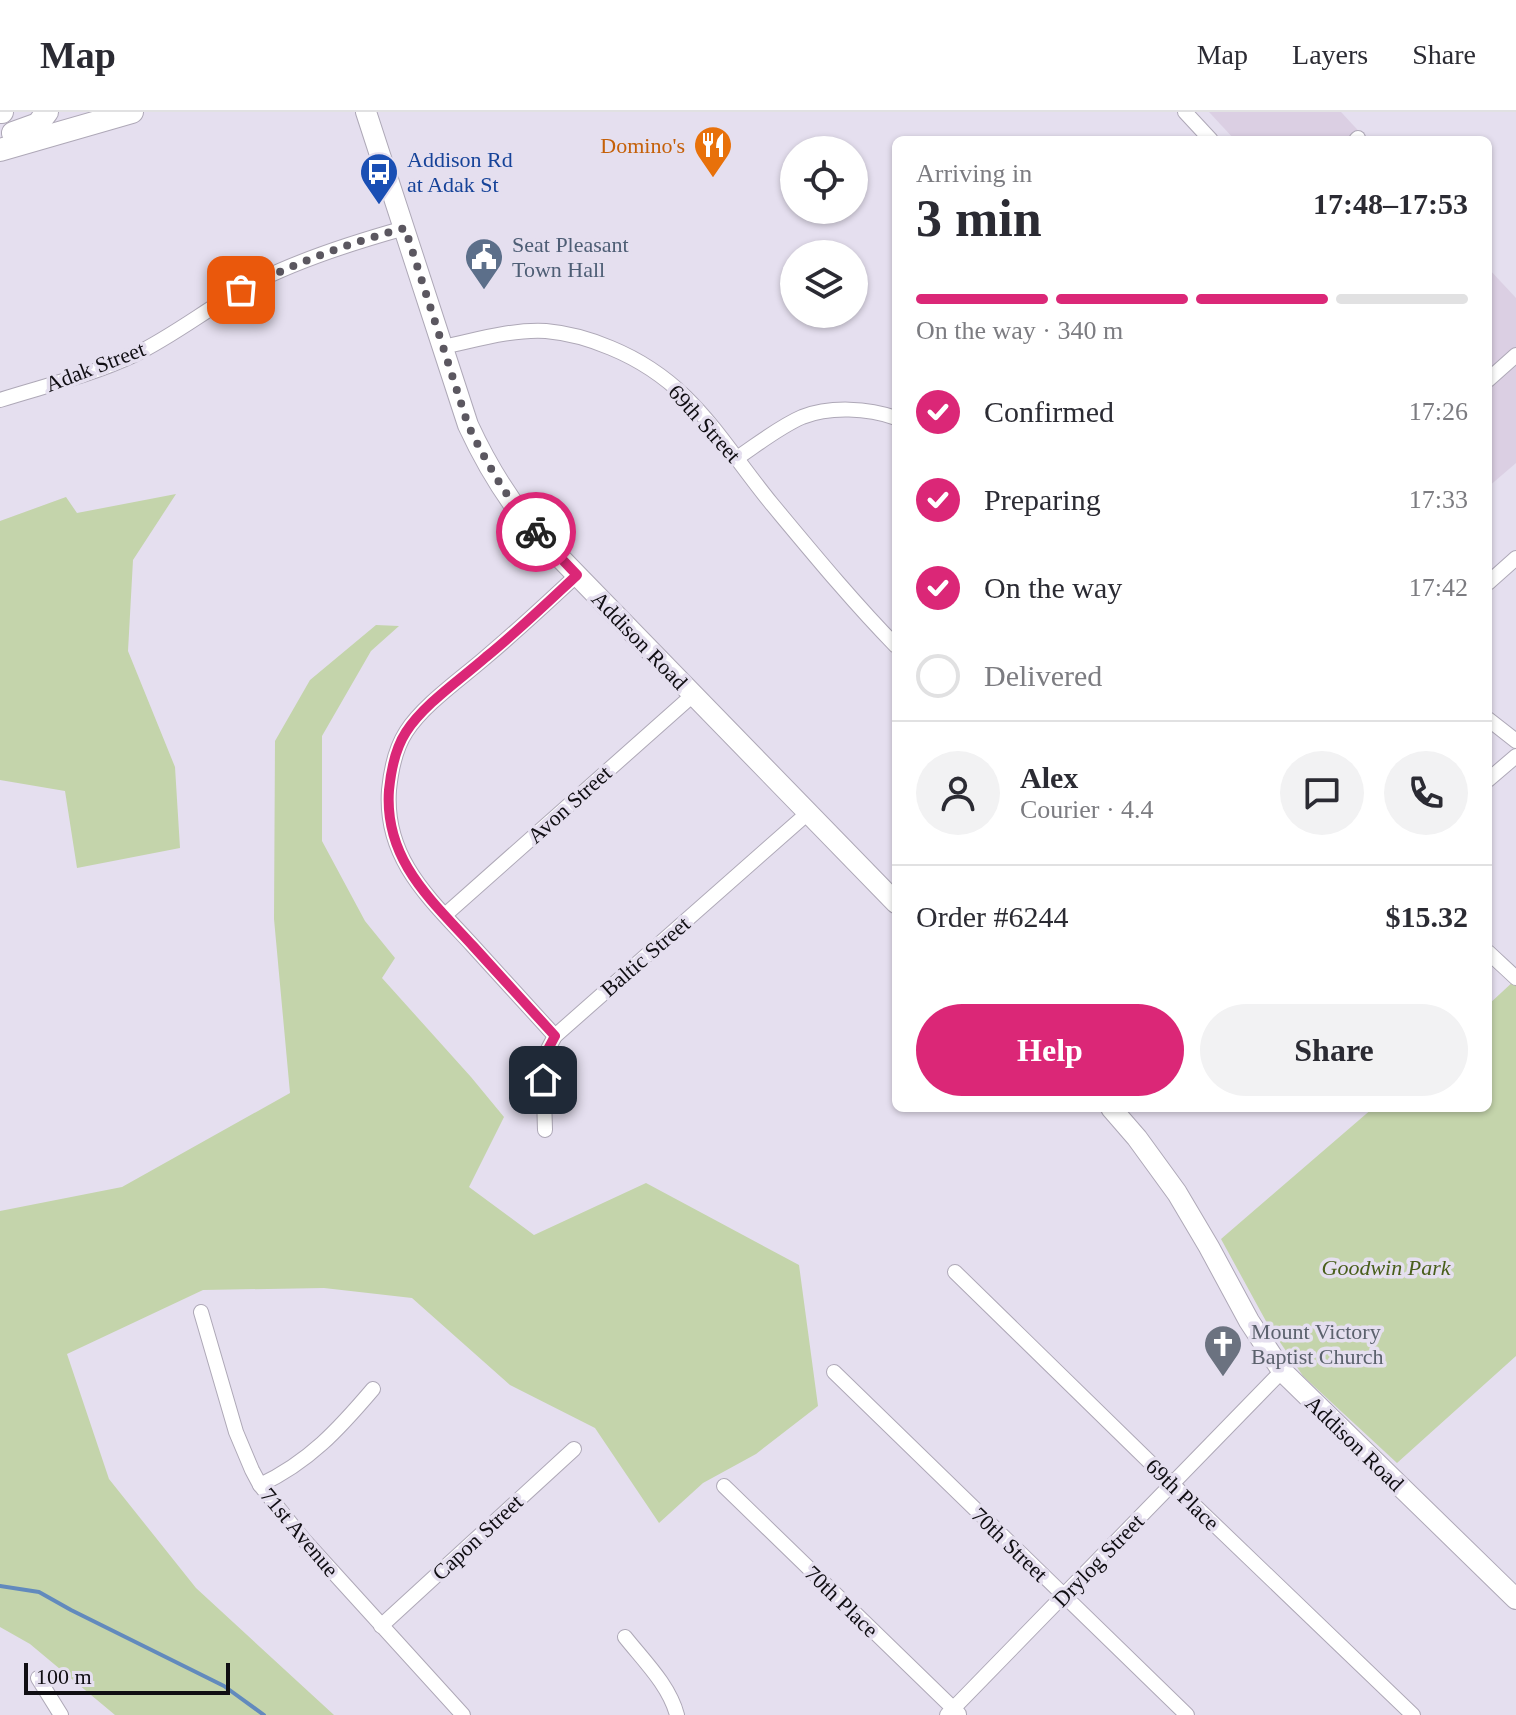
<!DOCTYPE html>
<html lang="en">
<head>
<meta charset="utf-8">
<style>
  body { margin:0; font-family:Georgia,serif; background:#f2f2f3; color:#2b2b33; height:100vh; display:flex; flex-direction:column; font-size:30px; white-space:nowrap }
  * { box-sizing:border-box; margin:0 }
  p { font-size:26px; color:#7c7c81 }
  .icon { flex:none; width:44px; height:44px; fill:none; stroke:currentColor; stroke-width:2; stroke-linecap:round; stroke-linejoin:round }
  .map { position:relative; flex:1; overflow:hidden }
  .side { position:absolute; left:892px; top:24px; width:600px; height:976px; display:flex; flex-direction:column; background:#fff; border-radius:12px; box-shadow:0 2px 6px #0004 }
  .side>* { flex:none }
  .controls { position:absolute; left:780px; top:24px; display:grid; gap:16px }
  .controls a { display:grid; place-items:center; width:88px; height:88px; border-radius:50%; background:#fff; box-shadow:0 2px 6px #0004; font-size:40px }
  .scale { position:absolute; left:24px; bottom:20px; width:206px; box-sizing:border-box; padding-left:8px; border:4px solid #100e13; border-top:0; font-size:22px; line-height:28px; white-space:nowrap; color:#100e13; -webkit-text-stroke:6px #e5dfef; paint-order:stroke }
  .pin { position:absolute; display:grid; place-items:center; width:68px; height:68px; color:#fff; margin:-34px; border-radius:16px; box-shadow:0 4px 12px #0006 }
  .courier { position:absolute; display:grid; place-items:center; width:80px; height:80px; margin:-40px; border:6px solid #db2777; border-radius:50%; background:#fff; color:#222; box-shadow:0 2px 10px #0007 }
  .head em { font-style:normal; font-weight:700 }
  .head div { display:flex; flex-direction:column-reverse }
  .head { display:flex; align-items:center; justify-content:space-between; height:136px; padding:0 24px }
  h1 { font-size:52px; font-weight:700; line-height:60px }
  .bar { display:grid; grid-template-columns:repeat(4,1fr); gap:12px 8px; align-content:center; height:96px; padding:0 24px }
  .bar i { height:10px; border-radius:6px; background:#e1e1e2 }
  .bar .current { background:#db2777 }
  .bar p { grid-column:span 4 }
  .line { display:flex; align-items:center; gap:20px; padding:0 24px; border-top:2px solid #e1e1e2 }
  .line div { flex:1 }
  .round { display:grid; place-items:center; flex:none; width:84px; height:84px; border-radius:42px; background:#f2f2f3 }
  ol { padding:0 24px; list-style:none }
  li { display:flex; align-items:center; gap:24px; height:88px }
  li p { margin-inline-start:auto }
  li .icon { padding:8px; border-radius:50%; background:#db2777; color:#fff; stroke-width:4 }
  li:last-child { color:#7c7c81 }
  li i { width:44px; height:44px; border:4px solid #e1e1e2; border-radius:50% }
  .cta { display:flex; gap:16px; margin-top:auto; padding:16px 24px }
  .cta a { flex:1; height:92px; border-radius:48px; background:#db2777; color:#fff; font-size:32px; font-weight:700; line-height:92px; text-align:center }
  .cta a+a { background:#f2f2f3; color:#2b2b33 }
  header { display:flex; align-items:center; gap:48px; box-sizing:border-box; height:112px; padding:0 40px; background:#fff; border-bottom:2px solid #e1e1e2 }
  header strong { font-size:38px }
  nav { display:flex; gap:44px; margin-inline-start:auto; font-size:28px }
  .map>svg:first-child { display:block }
  .industrial { fill:#dbcfe3 }
  .green { fill:#c4d4ab }
  .lines { fill:none; stroke-linecap:round; stroke-linejoin:round }
  .stream { stroke:#628abd; stroke-width:4 }
  .minor-casing { stroke:#aea8b7; stroke-width:16 }
  .secondary-casing { stroke:#aea8b7; stroke-width:22 }
  .primary-casing { stroke:#aea8b7; stroke-width:24 }
  .minor { stroke:#fff; stroke-width:14 }
  .secondary { stroke:#fff; stroke-width:20 }
  .primary { stroke:#fff; stroke-width:22 }
  .done { stroke:#5b5760; stroke-width:8; stroke-dasharray:0 14.4 }
  .route { stroke:#db2777; stroke-width:10 }
  .labels { text-anchor:middle; stroke-width:7; stroke-linejoin:round; paint-order:stroke }
  .food-label { font-size:22px; fill:#c56008; stroke:#e5dfef; text-anchor:end }
  .transit-label { font-size:22px; fill:#164399; stroke:#e5dfef; text-anchor:start }
  .service-label { font-size:22px; fill:#4e5e75; stroke:#e5dfef; text-anchor:start }
  .street-label { font-size:22px; fill:#100e13; stroke:#e5dfef }
  .park-label { font-size:22px; font-style:italic; fill:#495e1b; stroke:#e5dfef }
  .worship-label { font-size:22px; fill:#5b616d; stroke:#e5dfef; text-anchor:start }
</style>
</head>
<body>
<header>
<strong>Map</strong>
<nav><a>Map</a><a>Layers</a><a>Share</a></nav>
</header>
<div class="map">
<svg width="1516" height="1603" viewBox="0 0 1516 1603">
  <rect width="100%" height="100%" fill="#e5dfef"/>
  <!-- industrial -->
  <g class="industrial">
    <path d="M1209,0H1341L1367,28H1235Z"/>
    <path d="M1488,156L1516,186V351L1488,375Z"/>
  </g>
  <!-- green -->
  <g class="green">
    <path d="M176,382L133,448L128,539L175,655L180,736L77,756L65,679L0,668V409L66,385L77,401Z"/>
    <path d="M376,513L399,514L371,539L322,624V729L365,809L395,846L382,866L471,965L504,1005L469,1075L534,1123L646,1071L799,1153L818,1294L756,1342L703,1371L659,1411L595,1316L510,1273L412,1186L324,1176L203,1178L67,1242L109,1367L196,1476L334,1603H115L30,1532L0,1515V1099L122,1075L290,981L274,807L275,629L310,568Z"/>
    <path d="M1516,867V1244L1397,1351L1303,1264L1267,1211L1221,1127L1373,996H1488V893Z"/>
  </g>
  <g class="lines">
    <!-- stream -->
    <path class="stream" d="M0,1474L39,1480L71,1498L224,1574L264,1603"/>
    <!-- minor casing -->
    <g class="minor-casing">
      <g id="minor">
        <path d="M1185,0L1211,28"/>
        <path d="M1356,28L1358,26"/>
        <path d="M443,235C476,228 512,217 546,219C568,221 590,227 611,236C691,269 719,327 771,391C811,439 852,489 896,534"/>
        <path d="M1488,268L1516,243"/>
        <path d="M0,288C44,274 92,263 134,243C171,225 203,200 239,179C286,152 351,131 405,116"/>
        <path d="M737,346C758,332 779,315 802,305C830,294 868,296 896,306"/>
        <path d="M1488,471L1516,446"/>
        <path d="M1488,607L1516,629"/>
        <path d="M1488,668L1516,644"/>
        <path d="M445,803L694,582"/>
        <path d="M1488,840L1516,866"/>
        <path d="M555,924C528,894 500,864 473,834C430,787 384,747 389,678C391,658 395,637 406,620C423,593 462,566 486,545C517,519 547,491 577,463"/>
        <path d="M545,1018L543,951L546,941L555,924L809,700"/>
        <path d="M955,1160L1167,1367L1413,1603"/>
        <path d="M201,1200L236,1320L252,1358L260,1373L304,1428L463,1603"/>
        <path d="M834,1260L1187,1603"/>
        <path d="M260,1373C309,1350 339,1317 373,1277"/>
        <path d="M724,1374L959,1602"/>
        <path d="M381,1514L574,1337"/>
        <path d="M625,1525C644,1549 669,1573 677,1603"/>
        <path d="M38,1566L61,1603"/>
        <path d="M947,1603L1282,1259"/>
      </g>
    </g>
    <!-- secondary casing -->
    <g class="secondary-casing">
      <g id="secondary">
        <path d="M366,0L468,313C486,352 507,387 535,420L896,791"/>
        <path d="M1111,996L1137,1026L1177,1081L1209,1135L1249,1209L1282,1259L1516,1487"/>
      </g>
    </g>
    <!-- primary casing -->
    <g class="primary-casing">
      <g id="primary">
        <path d="M0,0H2"/>
        <path d="M13,21L38,12L47,0"/>
        <path d="M0,38L132,0"/>
      </g>
    </g>
    <!-- minor -->
    <use href="#minor" class="minor"/>
    <!-- secondary -->
    <use href="#secondary" class="secondary"/>
    <!-- primary -->
    <use href="#primary" class="primary"/>
  </g>
  <g class="lines">
    <!-- done -->
    <path class="done" d="M241,178C293,152 348,131 405,116L468,313C487,352 507,387 536,420"/>
    <!-- route -->
    <path class="route" d="M536,420L577,463C547,491 518,519 486,545C461,567 424,592 406,620C395,637 391,658 389,678C384,747 430,787 473,834C500,864 528,894 555,924L546,941L543,968"/>
  </g>
  <!-- icons -->
  <defs>
    <g id="restaurant-pin" transform="scale(2)"><path d="M0 17L-7.5 6A9.5 9.5 0 1 1 7.5 6Z" fill="#e8710a" stroke="#e5dfef"/><path d="M-5-6h1v4h1v-4h1v4h1v-4h1v5L-1.5 .5V6h-2V.5L-5-1ZM5-6V6H3V1.5H1.5Q1.5-4 5-6Z" fill="#fff"/></g>
    <g id="bus-pin" transform="scale(2)"><path d="M0 17L-7.5 6A9.5 9.5 0 1 1 7.5 6Z" fill="#1a4fb4" stroke="#e5dfef"/><path d="M-5-6H5V4H4V6H2V4H-2V6H-4V4H-5ZM-3.5-4V0h7V-4ZM-3.5 1.2v1.5H-2V1.2ZM2 1.2v1.5H3.5V1.2Z" fill="#fff"/></g>
    <g id="civic-pin" transform="scale(2)"><path d="M0 17L-7.5 6A9.5 9.5 0 1 1 7.5 6Z" fill="#5c6f8a" stroke="#e5dfef"/><path d="M-.6-6.5H3V-4.5H.6V-3L4-1V1h2V6H-6V1h2V-1L-.6-3ZM-1.2 2.5V6h2.4V2.5Z" fill="#fff"/></g>
    <g id="church-pin" transform="scale(2)"><path d="M0 17L-7.5 6A9.5 9.5 0 1 1 7.5 6Z" fill="#6b7280" stroke="#e5dfef"/><path d="M-1.2-6h2.4v3.5h3.3v2.4h-3.3V6h-2.4V-.1h-3.3v-2.4h3.3Z" fill="#fff"/></g>
  </defs>
  <g fill-rule="evenodd">
    <use href="#restaurant-pin" x="713" y="33"/>
    <use href="#bus-pin" x="379" y="60"/>
    <use href="#civic-pin" x="484" y="145"/>
    <use href="#church-pin" x="1223" y="1232"/>
  </g>
  <g class="labels">
    <!-- food labels -->
    <g class="food-label">
      <text x="685" y="41">Domino's</text>
    </g>
    <!-- transit labels -->
    <g class="transit-label">
      <text x="407" y="55">Addison Rd<tspan x="407" dy="25">at Adak St</tspan></text>
    </g>
    <!-- service labels -->
    <g class="service-label">
      <text x="512" y="140">Seat Pleasant<tspan x="512" dy="25">Town Hall</tspan></text>
    </g>
    <!-- street labels -->
    <g class="street-label">
      <text transform="translate(95 254) rotate(-21)" y="8">Adak Street</text>
      <text transform="translate(705 311) rotate(48)" y="8">69th Street</text>
      <text transform="translate(640 528) rotate(46)" y="8">Addison Road</text>
      <text transform="translate(569 692) rotate(-42)" y="8">Avon Street</text>
      <text transform="translate(645 844) rotate(-41)" y="8">Baltic Street</text>
      <text transform="translate(1355 1331) rotate(44)" y="8">Addison Road</text>
      <text transform="translate(1183 1382) rotate(44)" y="8">69th Place</text>
      <text transform="translate(300 1420) rotate(50)" y="8">71st Avenue</text>
      <text transform="translate(477 1425) rotate(-43)" y="8">Capon Street</text>
      <text transform="translate(1010 1432) rotate(44)" y="8">70th Street</text>
      <text transform="translate(1098 1448) rotate(-46)" y="8">Drylog Street</text>
      <text transform="translate(842 1489) rotate(44)" y="8">70th Place</text>
    </g>
    <!-- park labels -->
    <g class="park-label">
      <text x="1386" y="1163">Goodwin Park</text>
    </g>
    <!-- worship labels -->
    <g class="worship-label">
      <text x="1251" y="1227">Mount Victory<tspan x="1251" dy="25">Baptist Church</tspan></text>
    </g>
  </g>
</svg>
<div class="controls">
<a><svg class="icon" aria-label="locate" viewBox="0 0 24 24"><circle cx="12" cy="12" r="6"/><path d="M12 2v4M12 18v4M2 12h4M18 12h4"/></svg></a>
<a><svg class="icon" aria-label="layers" viewBox="0 0 24 24"><path d="M12 4l9 5-9 5-9-5zM3 14l9 5 9-5"/></svg></a>
</div>
<div class="scale">100 m</div>
<div class="pin" style="left:241px;top:178px;background:#ea580c"><svg class="icon" aria-label="bag" viewBox="0 0 24 24"><path d="M5 8h14l-1 12H6zM9 8a3 3 0 0 1 6 0"/></svg></div>
<div class="pin" style="left:543px;top:968px;background:#1f2937"><svg class="icon" aria-label="home" viewBox="0 0 24 24"><path d="M3 11l9-7 9 7M6 9v11h12V9"/></svg></div>
<div class="courier" style="left:536px;top:420px"><svg class="icon" aria-label="bike" viewBox="0 0 24 24"><circle cx="6" cy="16" r="4"/><circle cx="18" cy="16" r="4"/><path d="M6 16l4-8h5l3 8M10 8l3 8H6M13 5h3"/></svg></div>
<section class="side">
<div class="head"><div><h1>3 min</h1><p>Arriving in</p></div><em>17:48–17:53</em></div>
<div class="bar"><i class="current"></i><i class="current"></i><i class="current"></i><i></i><p>On the way · 340 m</p></div>
<ol>
<li><svg class="icon" aria-label="check" viewBox="0 0 24 24"><path d="M5 12l5 5 9-10"/></svg>Confirmed<p>17:26</p></li>
<li><svg class="icon" aria-label="check" viewBox="0 0 24 24"><path d="M5 12l5 5 9-10"/></svg>Preparing<p>17:33</p></li>
<li><svg class="icon" aria-label="check" viewBox="0 0 24 24"><path d="M5 12l5 5 9-10"/></svg>On the way<p>17:42</p></li>
<li><i></i>Delivered</li>
</ol>
<div class="line" style="height:144px"><a class="round"><svg class="icon" aria-label="person" viewBox="0 0 24 24"><circle cx="12" cy="8" r="4"/><path d="M4 21q1-7 8-7t8 7"/></svg></a><div><b>Alex</b><p>Courier · 4.4</p></div><a class="round"><svg class="icon" aria-label="chat" viewBox="0 0 24 24"><path d="M4 5h16v11H9l-5 4z"/></svg></a><a class="round"><svg class="icon" aria-label="phone" viewBox="0 0 24 24"><path d="M5 4h4l2 5-3 2q2 4 5 5l2-3 5 2v4C11 20 4 13 5 4z"/></svg></a></div>
<div class="line" style="height:104px"><div>Order #6244</div><b>$15.32</b></div>
<div class="cta"><a>Help</a><a>Share</a></div>
</section>
</div>
</body>
</html>
